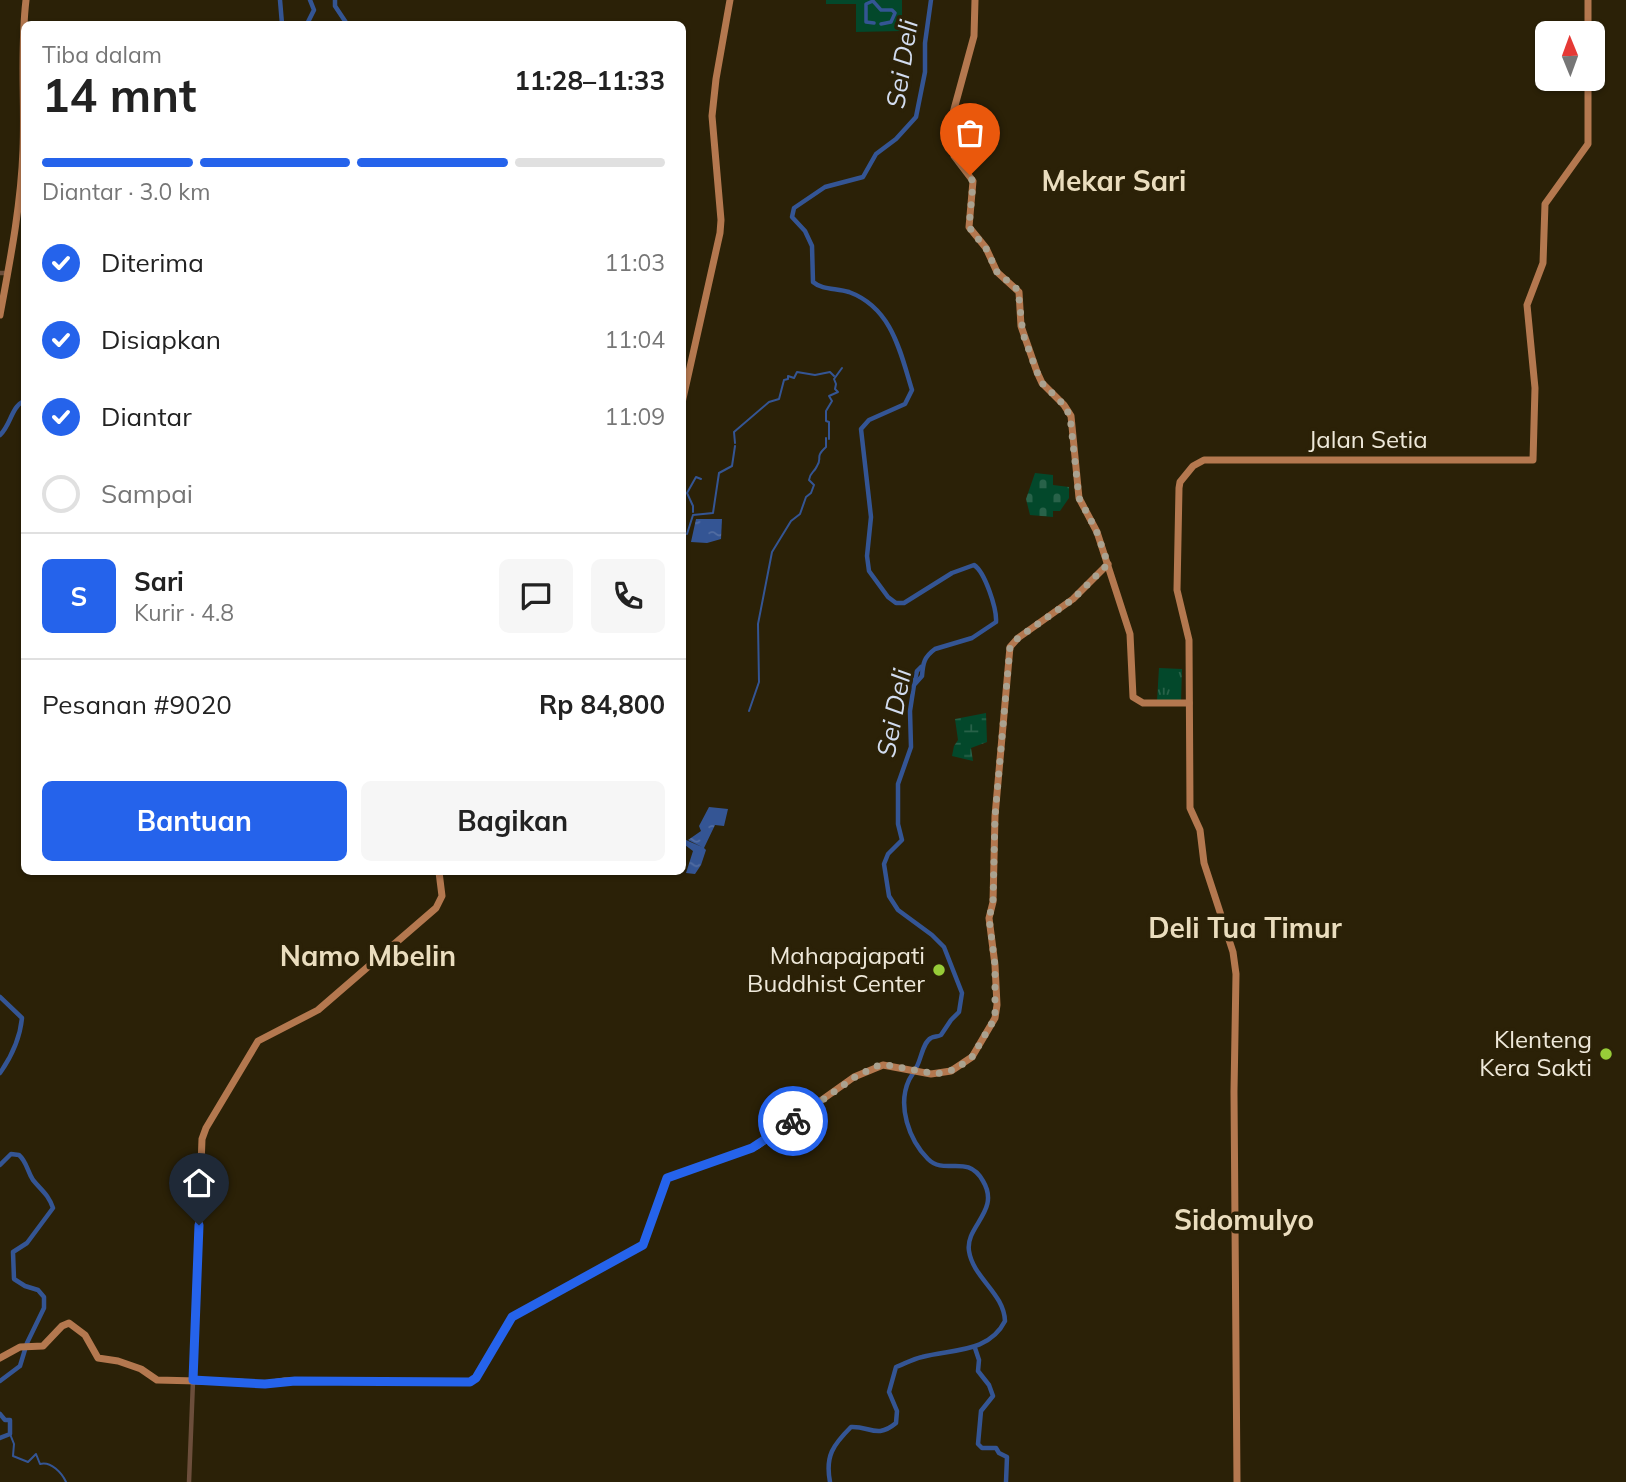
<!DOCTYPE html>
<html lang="id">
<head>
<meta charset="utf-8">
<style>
  body { margin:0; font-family:Mulish,sans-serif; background:#f6f6f6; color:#222; height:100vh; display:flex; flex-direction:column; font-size:26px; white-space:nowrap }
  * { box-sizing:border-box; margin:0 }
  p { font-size:23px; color:#767676 }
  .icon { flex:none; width:38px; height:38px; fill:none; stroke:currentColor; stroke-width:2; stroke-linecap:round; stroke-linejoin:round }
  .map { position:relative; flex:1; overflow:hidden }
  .side { position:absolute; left:21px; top:21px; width:665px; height:854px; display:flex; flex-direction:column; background:#fff; border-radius:10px; box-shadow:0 2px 5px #0004 }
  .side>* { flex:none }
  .needle { width:46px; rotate:359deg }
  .controls { position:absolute; left:1535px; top:21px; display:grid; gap:14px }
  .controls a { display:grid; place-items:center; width:70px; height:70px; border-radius:10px; background:#fff; box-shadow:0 2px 5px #0004; font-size:35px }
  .pin { position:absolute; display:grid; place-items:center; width:60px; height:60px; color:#fff; margin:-72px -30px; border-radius:50% 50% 50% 0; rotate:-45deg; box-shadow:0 0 7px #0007 }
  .pin .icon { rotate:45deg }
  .courier { position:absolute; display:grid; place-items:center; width:70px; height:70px; margin:-35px; border:5px solid #2563eb; border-radius:50%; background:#fff; color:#222; box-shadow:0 2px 9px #0007 }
  .overview em { font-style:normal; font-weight:700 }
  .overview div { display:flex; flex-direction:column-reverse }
  .overview { display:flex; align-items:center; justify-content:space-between; height:119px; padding:0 21px }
  h1 { font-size:46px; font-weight:700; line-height:52px }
  .bar { display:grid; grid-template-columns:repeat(4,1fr); gap:10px 7px; align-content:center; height:84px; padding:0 21px }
  .bar i { height:9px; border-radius:5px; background:#e0e0e0 }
  .bar .selected { background:#2563eb }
  .bar p { grid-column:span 4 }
  .line { display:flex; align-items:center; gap:18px; padding:0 21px; border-top:2px solid #e0e0e0 }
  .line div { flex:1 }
  .round { display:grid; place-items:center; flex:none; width:74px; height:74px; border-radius:10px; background:#f6f6f6 }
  ol { padding:0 21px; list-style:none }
  li { display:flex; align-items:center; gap:21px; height:77px }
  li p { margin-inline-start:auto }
  li .icon { padding:7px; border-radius:50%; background:#2563eb; color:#fff; stroke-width:4 }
  li:last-child { color:#767676 }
  li i { width:38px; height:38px; border:4px solid #e0e0e0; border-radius:50% }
  .cta { display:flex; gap:14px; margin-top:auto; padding:14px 21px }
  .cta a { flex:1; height:80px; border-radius:10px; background:#2563eb; color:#fff; font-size:28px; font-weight:700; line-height:80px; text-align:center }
  .cta a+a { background:#f6f6f6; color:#222 }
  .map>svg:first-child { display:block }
  .grass { fill:url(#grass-tufts) }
  .wetland { fill:url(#wetland-marsh) }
  .cemetery { fill:url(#cemetery-stones) }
  .green { fill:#03482b }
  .water { fill:url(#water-ripples) }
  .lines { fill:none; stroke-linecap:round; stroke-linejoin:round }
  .stream { stroke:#345594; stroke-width:2 }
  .canal { stroke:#345594; stroke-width:3.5 }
  .river { stroke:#345594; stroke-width:4.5 }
  .minor { stroke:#6c4e3b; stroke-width:4.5 }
  .major { stroke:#b4784f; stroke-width:7 }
  .done { stroke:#aaa290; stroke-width:7; stroke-dasharray:0 12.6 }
  .route { stroke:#2563eb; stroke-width:9 }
  .poi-dot { fill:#97cc38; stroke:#2b2107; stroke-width:2.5 }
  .labels { text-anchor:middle; stroke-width:7; stroke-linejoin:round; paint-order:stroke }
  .street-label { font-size:24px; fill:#eee8d9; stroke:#2b2107 }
  .poi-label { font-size:24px; fill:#eee8d9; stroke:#2b2107; text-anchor:end }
  .water-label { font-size:26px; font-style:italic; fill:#d2dcef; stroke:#2b2107 }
  .quarter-label { font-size:28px; font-weight:bold; fill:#eaddbe; stroke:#2b2107 }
</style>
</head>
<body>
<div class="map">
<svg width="1626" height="1482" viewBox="0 0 1626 1482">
  <defs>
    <pattern id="grass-tufts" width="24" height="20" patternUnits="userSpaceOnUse" patternTransform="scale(1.75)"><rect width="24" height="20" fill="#03482b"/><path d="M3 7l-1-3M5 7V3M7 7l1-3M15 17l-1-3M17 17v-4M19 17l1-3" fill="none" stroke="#286249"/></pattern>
    <pattern id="wetland-marsh" width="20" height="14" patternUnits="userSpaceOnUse" patternTransform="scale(1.75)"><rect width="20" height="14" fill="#03482b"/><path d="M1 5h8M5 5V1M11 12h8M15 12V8" fill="none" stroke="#286249"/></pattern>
    <pattern id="cemetery-stones" width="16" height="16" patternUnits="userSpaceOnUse" patternTransform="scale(1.75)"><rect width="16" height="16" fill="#03482b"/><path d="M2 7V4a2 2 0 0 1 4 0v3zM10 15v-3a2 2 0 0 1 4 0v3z" fill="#286249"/></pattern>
    <pattern id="water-ripples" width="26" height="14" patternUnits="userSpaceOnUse" patternTransform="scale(1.75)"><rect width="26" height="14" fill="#345594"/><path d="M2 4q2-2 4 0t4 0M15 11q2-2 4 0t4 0" fill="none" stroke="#526da2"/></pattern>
  </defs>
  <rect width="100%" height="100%" fill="#2b2107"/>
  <!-- grass -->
  <path class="grass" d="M1159,668L1182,669L1181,701H1157Z"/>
  <!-- wetland -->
  <path class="wetland" d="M986,713L987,742L971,748L973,761L952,756L954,746L958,740L955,719Z"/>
  <!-- cemetery -->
  <path class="cemetery" d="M1035,473L1053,475V485L1069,487V498L1060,511H1053V517L1030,515L1026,499Z"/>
  <!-- green -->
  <path class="green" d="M826,0H902V31L856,32V4H826Z"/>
  <!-- water -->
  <g class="water">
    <path d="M696,519H722L721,539L707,543L691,542Z"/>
    <path d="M709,807L728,809L724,826L715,825L704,848L706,850L701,865L695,874L686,873L693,851L685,845L686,840L702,847L688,840L701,831L699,826Z"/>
  </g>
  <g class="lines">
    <!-- stream -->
    <g class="stream">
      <path d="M829,439V422L826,421V411L832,401L829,396L838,392L835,389L836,384L834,379L842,368"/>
      <path d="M735,443L734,432L769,402L779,399L784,380L788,379V376L794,378L797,372L815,375L830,372L834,376"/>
      <path d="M693,512V506L687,493L696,477L701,479"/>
      <path d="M687,534L693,515L713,513L719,473L732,466L735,446"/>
      <path d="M749,711L759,682L758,624L772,552L791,521L800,514L806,497L811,493L814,485L809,480C810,472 814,473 817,466C823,457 814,458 826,447V438"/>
      <path d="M10,1434L14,1444L13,1456L28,1462L36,1454L40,1464C51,1461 62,1473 66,1482"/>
    </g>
    <!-- canal -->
    <path class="canal" d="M874,23L866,22V4L873,1L881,10H892L895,13L891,22L881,24"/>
    <!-- river -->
    <g class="river">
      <path d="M280,0L282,24"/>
      <path d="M335,0V6L347,24"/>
      <path d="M307,24L314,10L310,0"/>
      <path d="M0,435C11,425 11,407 24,401"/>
      <path d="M914,684L917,671L921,667"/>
      <path d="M0,997L22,1018C20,1038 12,1056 0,1073"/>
      <path d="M0,1165L11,1154L19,1155C27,1162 27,1171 33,1180C42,1191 48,1194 53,1208L27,1243L13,1252L14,1279L25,1286L38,1290L44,1297V1308L27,1343L20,1366L0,1381"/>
      <path d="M975,1348L979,1360L978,1371L989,1385L993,1396L981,1411L978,1444L982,1448H996L999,1453L1007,1457L1006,1482"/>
      <path d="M0,1414L5,1420H10V1434L0,1438"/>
      <path d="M830,1482C825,1456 833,1445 851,1427C870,1426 877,1439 896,1423L897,1411L889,1392L896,1367C904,1364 913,1359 922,1357C952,1349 989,1353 1005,1321C1004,1293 973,1278 969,1251C965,1226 1001,1211 983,1181C967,1153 945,1176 928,1159C909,1140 897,1106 909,1080C911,1076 915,1071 917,1066C921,1059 923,1042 931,1038C934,1036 938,1037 941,1035L951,1020L959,1012L962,993L944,947L932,935L898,910L889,896L884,864L888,854L902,840L898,824V784L911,747L910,711L914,685L922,676C923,663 924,657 935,649L972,638L996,622C997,609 985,572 974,565L952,573L904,603H896L888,597L869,571L867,556L871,517L861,429L869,420L905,404L912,390C900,351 892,308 849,292C837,288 822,290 813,282L812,246L805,231L792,217L794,208L825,187L863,177L876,154L896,139L916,117L925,72V43L931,0"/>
    </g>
    <!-- minor -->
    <g class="minor">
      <path d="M0,273H8"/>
      <path d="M189,1482L193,1381"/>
    </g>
    <!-- major -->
    <g class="major">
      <path d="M975,0L974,36L953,113L950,139L954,156L973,181L969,227L986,248L997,272L1019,292L1021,326L1037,372L1042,383L1064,405L1071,416L1079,498L1097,532L1130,634L1133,697L1143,703H1189"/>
      <path d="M1588,0V33"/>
      <path d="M0,315C10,261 21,205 23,150C25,100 20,50 26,0"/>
      <path d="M682,403L720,233L721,220L712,116L716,79L730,0"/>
      <path d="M0,1358L20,1347L43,1346L62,1326L69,1323L85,1335L98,1358L118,1361L141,1369L157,1380L237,1382L265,1384L285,1381L470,1382L476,1378L512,1317L643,1245L667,1178L757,1146L854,1077L883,1065L931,1074L951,1071L972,1057L995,1018L997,1005L995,965L989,918L993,902L995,816L1010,647L1018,638L1073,599L1108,564"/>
      <path d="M193,1380L202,1139L206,1128L258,1041L318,1010L436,908L442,896L439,872"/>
      <path d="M1237,1482L1234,1092L1236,974L1233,952L1204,863L1200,830L1190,808L1189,640L1177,590L1179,488L1180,482L1193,466L1204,460H1533L1535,388L1527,305L1543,263L1545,204L1588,144V79"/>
    </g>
  </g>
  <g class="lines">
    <!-- done -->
    <path class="done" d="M793,1121L855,1077L877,1066L887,1065L936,1074L956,1069L972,1057L995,1018V965L989,918L993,902L995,816L1010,647L1018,638L1073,599L1108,564L1096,530L1079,498L1070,416L1064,405L1042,383L1037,372L1023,334L1018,290L997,272L987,250L969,227L973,183L970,175"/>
    <!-- route -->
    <path class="route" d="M199,1225L193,1380L265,1384L295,1381L470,1382L476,1378L512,1317L643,1245L667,1178L752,1148L793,1121"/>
  </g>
  <!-- markers -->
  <g class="poi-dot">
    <circle cx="939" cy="970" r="7"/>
    <circle cx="1606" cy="1054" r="7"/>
  </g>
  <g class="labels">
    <!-- street labels -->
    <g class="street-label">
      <text x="1368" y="448">Jalan Setia</text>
    </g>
    <!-- poi labels -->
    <g class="poi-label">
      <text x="925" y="964">Mahapajapati<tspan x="925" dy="28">Buddhist Center</tspan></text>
      <text x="1592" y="1048">Klenteng<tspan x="1592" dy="28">Kera Sakti</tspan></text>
    </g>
    <!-- water labels -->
    <g class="water-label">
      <text transform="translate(902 64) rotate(-81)" y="9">Sei Deli</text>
      <text transform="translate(894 713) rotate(-79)" y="9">Sei Deli</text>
    </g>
    <!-- quarter labels -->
    <g class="quarter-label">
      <text x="1114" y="191">Mekar Sari</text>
      <text x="1245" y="938">Deli Tua Timur</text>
      <text x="368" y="966">Namo Mbelin</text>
      <text x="1244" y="1230">Sidomulyo</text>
    </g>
  </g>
</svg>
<div class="controls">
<a><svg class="needle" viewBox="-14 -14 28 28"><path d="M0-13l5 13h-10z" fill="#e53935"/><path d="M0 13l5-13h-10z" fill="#767676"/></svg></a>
</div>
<div class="pin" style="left:970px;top:175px;background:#ea580c"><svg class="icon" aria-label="bag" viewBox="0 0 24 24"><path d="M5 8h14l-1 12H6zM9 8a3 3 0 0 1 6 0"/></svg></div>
<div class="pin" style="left:199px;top:1225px;background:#1f2937"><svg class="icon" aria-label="home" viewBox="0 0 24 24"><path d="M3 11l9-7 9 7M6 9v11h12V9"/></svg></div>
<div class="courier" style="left:793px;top:1121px"><svg class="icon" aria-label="bike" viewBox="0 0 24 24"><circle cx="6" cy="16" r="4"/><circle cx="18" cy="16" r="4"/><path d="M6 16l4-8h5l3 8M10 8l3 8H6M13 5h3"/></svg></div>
<section class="side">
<div class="overview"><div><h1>14 mnt</h1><p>Tiba dalam</p></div><em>11:28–11:33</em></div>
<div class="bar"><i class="selected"></i><i class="selected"></i><i class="selected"></i><i></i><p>Diantar · 3.0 km</p></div>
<ol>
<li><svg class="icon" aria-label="check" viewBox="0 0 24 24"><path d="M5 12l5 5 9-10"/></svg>Diterima<p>11:03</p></li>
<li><svg class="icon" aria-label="check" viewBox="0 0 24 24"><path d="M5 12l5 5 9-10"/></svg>Disiapkan<p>11:04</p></li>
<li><svg class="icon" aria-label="check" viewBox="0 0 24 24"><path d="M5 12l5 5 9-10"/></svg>Diantar<p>11:09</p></li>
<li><i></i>Sampai</li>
</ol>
<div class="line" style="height:126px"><b class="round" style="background:#2563eb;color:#fff">S</b><div><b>Sari</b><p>Kurir · 4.8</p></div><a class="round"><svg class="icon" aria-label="chat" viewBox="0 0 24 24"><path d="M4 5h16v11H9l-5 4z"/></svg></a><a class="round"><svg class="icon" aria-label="phone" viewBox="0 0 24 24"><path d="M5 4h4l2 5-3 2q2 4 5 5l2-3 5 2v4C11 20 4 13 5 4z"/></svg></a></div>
<div class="line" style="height:91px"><div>Pesanan #9020</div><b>Rp 84,800</b></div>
<div class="cta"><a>Bantuan</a><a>Bagikan</a></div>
</section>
</div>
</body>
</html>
